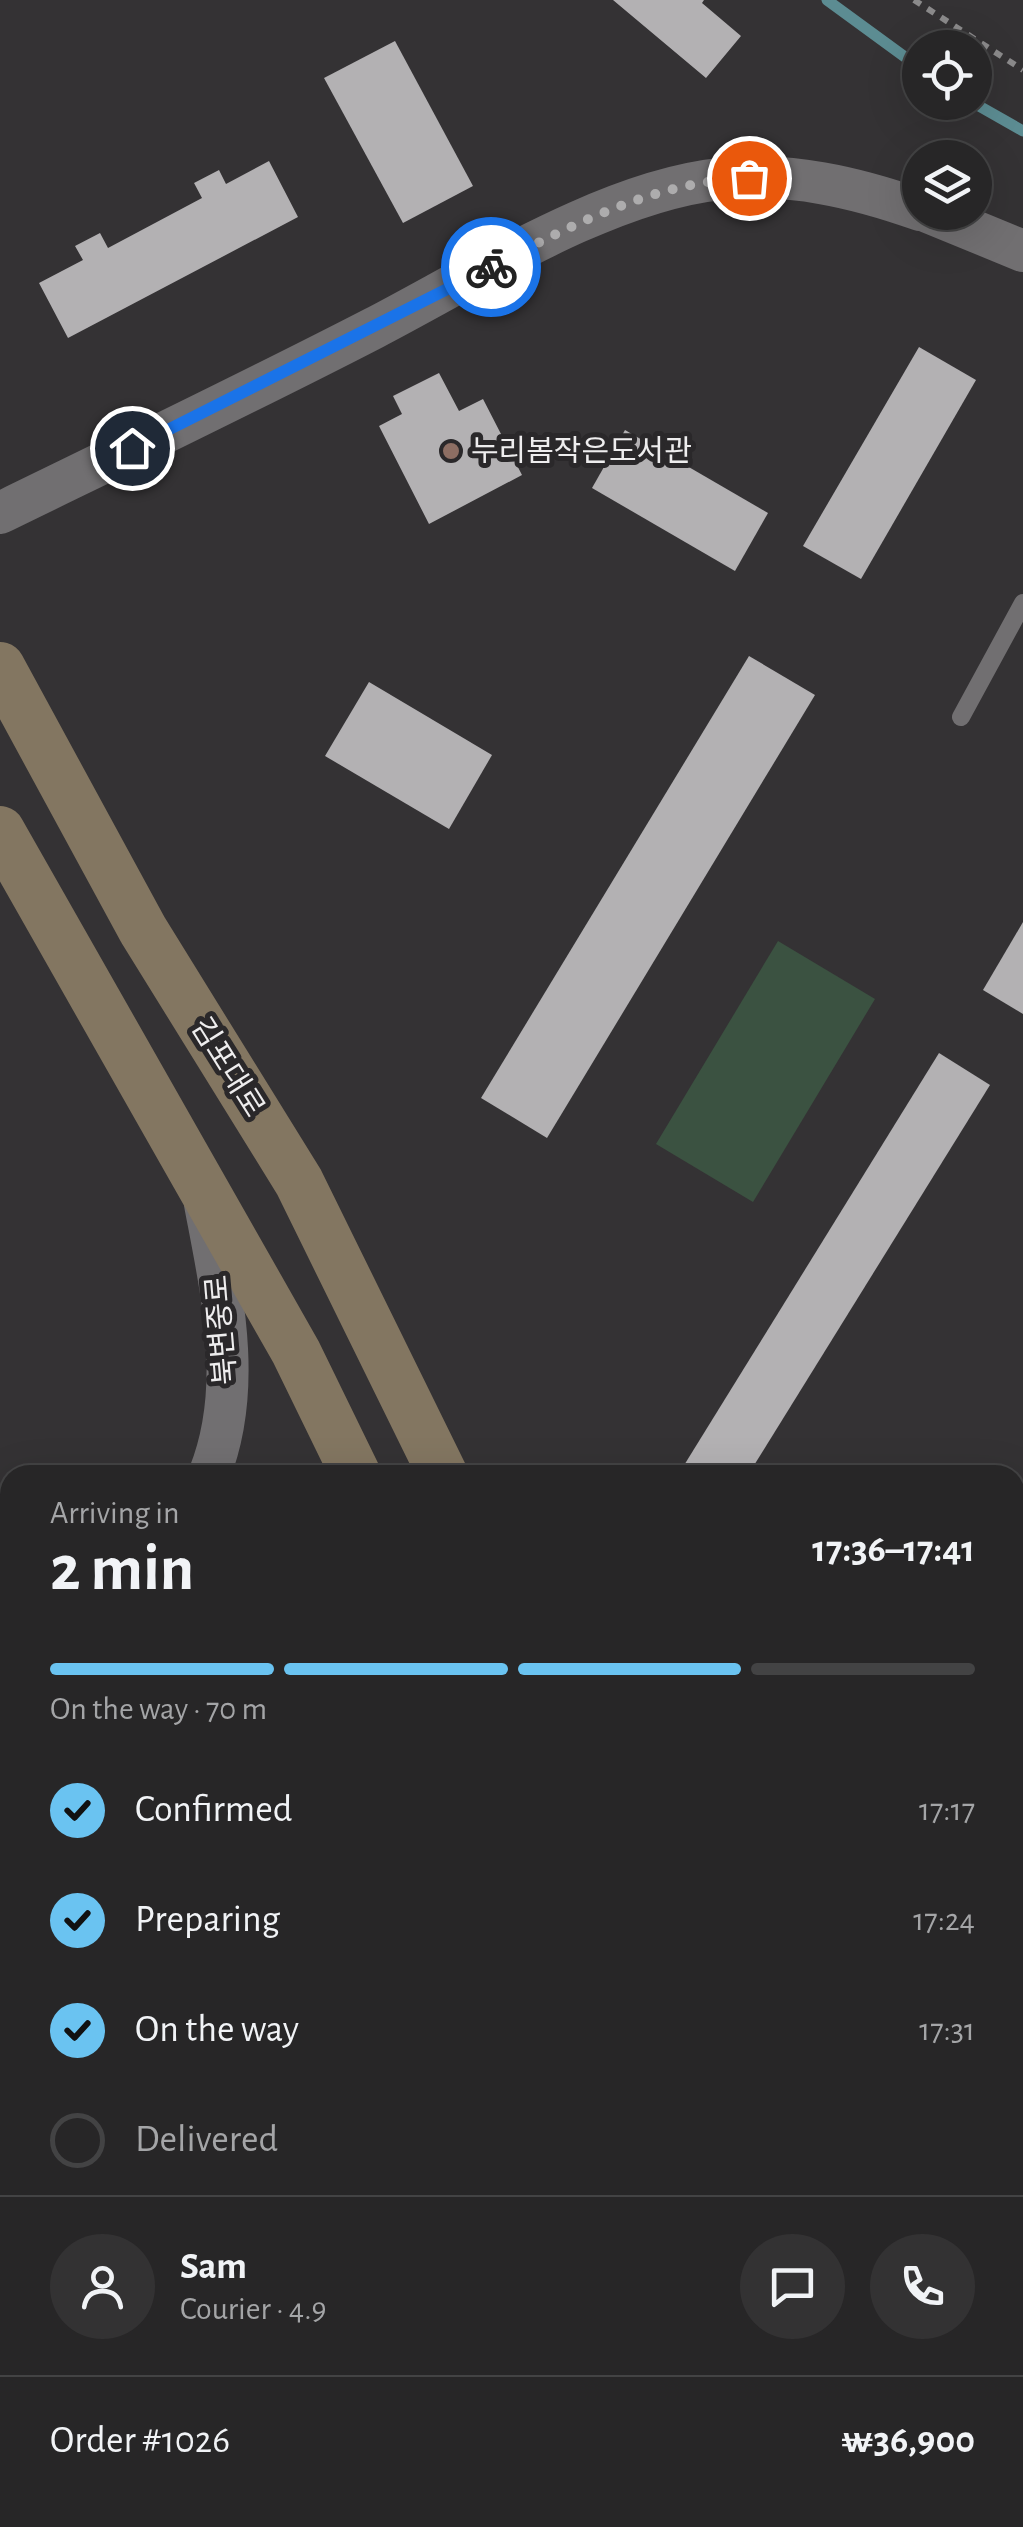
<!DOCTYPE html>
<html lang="en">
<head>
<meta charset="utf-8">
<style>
  body { margin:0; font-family:"Alegreya Sans","Noto Sans KR",sans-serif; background:#333233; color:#f1f3f6; height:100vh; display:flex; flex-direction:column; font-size:38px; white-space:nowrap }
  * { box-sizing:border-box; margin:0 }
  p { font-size:32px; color:#a4a5a7 }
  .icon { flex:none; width:55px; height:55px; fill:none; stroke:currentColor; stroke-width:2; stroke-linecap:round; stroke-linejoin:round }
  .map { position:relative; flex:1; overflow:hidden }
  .drawer { position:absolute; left:0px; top:1465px; width:1025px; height:1062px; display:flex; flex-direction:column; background:#272627; border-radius:30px 30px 0 0; box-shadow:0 10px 40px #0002,0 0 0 2px #434344 }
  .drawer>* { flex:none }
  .controls { position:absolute; left:902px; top:30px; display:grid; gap:20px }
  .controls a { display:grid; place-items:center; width:90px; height:90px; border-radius:50%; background:#272627; box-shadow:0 10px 40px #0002,0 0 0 2px #434344; font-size:50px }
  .pin { position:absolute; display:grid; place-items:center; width:85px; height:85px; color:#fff; margin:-42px; border:5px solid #fff; border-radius:50%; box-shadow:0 2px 10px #0007 }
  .courier { position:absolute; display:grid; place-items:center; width:100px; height:100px; margin:-50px; border:8px solid #1a73e8; border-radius:50%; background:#fff; color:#222; box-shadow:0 2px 12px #0007 }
  .overview em { font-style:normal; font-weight:600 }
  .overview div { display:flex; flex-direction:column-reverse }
  .overview { display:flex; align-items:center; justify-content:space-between; height:170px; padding:0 50px }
  h1 { font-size:65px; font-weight:600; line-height:75px }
  .bar { display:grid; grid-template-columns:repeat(4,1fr); gap:15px 10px; align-content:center; height:120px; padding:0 50px }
  .bar i { height:12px; border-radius:8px; background:#434344 }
  .bar .on { background:#6ac3f1 }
  .bar p { grid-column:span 4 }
  .line { display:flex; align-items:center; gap:25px; padding:0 50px; border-top:2px solid #434344 }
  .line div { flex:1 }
  .round { display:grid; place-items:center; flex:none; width:105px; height:105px; border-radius:52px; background:#333233 }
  ol { padding:0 50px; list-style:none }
  li { display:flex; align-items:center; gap:30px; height:110px }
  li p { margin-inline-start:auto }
  li .icon { padding:10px; border-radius:50%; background:#6ac3f1; color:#111; stroke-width:4 }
  li:last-child { color:#a4a5a7 }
  li i { width:55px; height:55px; border:5px solid #434344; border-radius:50% }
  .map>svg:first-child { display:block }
  .green { fill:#3b5241 }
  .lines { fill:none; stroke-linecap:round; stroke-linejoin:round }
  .stream { stroke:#5c8c92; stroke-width:11 }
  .building { fill:#b3b1b3 }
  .path { stroke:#8b8a8b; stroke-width:6; stroke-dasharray:8 8; stroke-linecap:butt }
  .service { stroke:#716f71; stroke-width:18 }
  .minor { stroke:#716f71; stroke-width:35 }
  .tertiary { stroke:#716f71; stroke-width:42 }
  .secondary { stroke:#837661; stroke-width:50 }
  .done { stroke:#adacad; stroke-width:10; stroke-dasharray:0 18 }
  .route { stroke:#1a73e8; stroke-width:12 }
  .education-dot { fill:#8d6e63; stroke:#2a282a; stroke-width:4 }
  .labels { text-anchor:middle; stroke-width:10; stroke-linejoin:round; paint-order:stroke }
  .poi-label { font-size:30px; fill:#eeedee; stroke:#2a282a; text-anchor:start }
  .street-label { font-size:30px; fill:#eeedee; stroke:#2a282a }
</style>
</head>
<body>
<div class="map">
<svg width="1023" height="2527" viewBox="0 0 1023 2527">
  <rect width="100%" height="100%" fill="#343234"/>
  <!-- green -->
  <path class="green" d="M778,941L875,999L753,1202L656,1144Z"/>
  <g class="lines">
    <!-- stream -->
    <g class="stream">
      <path d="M827,0L920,68"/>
      <path d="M972,102L1023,131"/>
    </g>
  </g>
  <!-- building -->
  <g class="building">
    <path d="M613,0H704L702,3L741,36L706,78Z"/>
    <path d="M395,41L473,186L403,223L324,78Z"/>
    <path d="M269,161L298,217L68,338L39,283L83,260L75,246L100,233L108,248L202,198L194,183L219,170L226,184Z"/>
    <path d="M919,347L976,380L861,579L803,546Z"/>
    <path d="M439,373L459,411L483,399L522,475L429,524L379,426L402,414L393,396Z"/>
    <path d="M625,430L768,513L735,571L592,488Z"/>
    <path d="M749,656L815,695L547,1138L481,1098Z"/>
    <path d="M369,682L492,755L449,829L325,756Z"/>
    <path d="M1023,922V1014L983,990Z"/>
    <path d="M939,1053L990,1085L748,1475H678Z"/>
    <path d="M1015,1635L1023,1640V1752L1015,1765Z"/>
    <path d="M770,2518H838L832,2527H764Z"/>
  </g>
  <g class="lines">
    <!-- path -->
    <path class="path" d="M914,0L1023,70"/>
    <!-- service -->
    <path class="service" d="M961,717L1023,603"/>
    <!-- minor -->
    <g class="minor">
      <path d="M0,1706L10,1689"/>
      <path d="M0,1963L10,1969"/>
      <path d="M0,2280L10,2287"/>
      <path d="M327,2518L342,2527"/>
      <path d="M667,2518L681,2527"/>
      <path d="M255,2527L261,2518"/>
      <path d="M886,2527L891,2518"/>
    </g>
    <!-- tertiary -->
    <g class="tertiary">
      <path d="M928,212L1023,251"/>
      <path d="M0,513C125,452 250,392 374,328C474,276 607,191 720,179C790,172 855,187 920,210"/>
      <path d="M205,1204C222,1294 244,1388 209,1475"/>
      <path d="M0,1612L10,1617"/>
      <path d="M0,2483L10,2490"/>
      <path d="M49,2518L62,2527"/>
    </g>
    <!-- secondary -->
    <g class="secondary">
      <path d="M0,667L143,930L299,1182L443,1475"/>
      <path d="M0,831L296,1352L356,1475"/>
      <path d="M1015,2143L1023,2149"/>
      <path d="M1015,2243L1023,2248"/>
    </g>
  </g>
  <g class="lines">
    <!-- done -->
    <path class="done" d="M491,267C572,225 656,181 749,178"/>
    <!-- route -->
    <path class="route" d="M132,448L491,267"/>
  </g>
  <!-- markers -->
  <circle class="education-dot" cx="451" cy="451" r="10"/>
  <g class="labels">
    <!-- poi labels -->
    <g class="poi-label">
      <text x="471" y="461">누리봄작은도서관</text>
    </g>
    <!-- street labels -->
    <g class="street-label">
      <text transform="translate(228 1067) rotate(58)" y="10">김포대로</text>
      <text transform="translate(221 1330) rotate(-95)" y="10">북변중로</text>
    </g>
  </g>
</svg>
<div class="controls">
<a><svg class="icon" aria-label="locate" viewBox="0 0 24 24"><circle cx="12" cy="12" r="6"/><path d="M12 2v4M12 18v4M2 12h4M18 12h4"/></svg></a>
<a><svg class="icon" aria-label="layers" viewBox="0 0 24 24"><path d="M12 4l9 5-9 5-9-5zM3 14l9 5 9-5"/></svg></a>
</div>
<div class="pin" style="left:749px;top:178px;background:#ea580c"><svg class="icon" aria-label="bag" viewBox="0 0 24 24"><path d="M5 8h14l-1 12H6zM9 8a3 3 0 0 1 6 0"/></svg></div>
<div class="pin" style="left:132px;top:448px;background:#1f2937"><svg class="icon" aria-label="home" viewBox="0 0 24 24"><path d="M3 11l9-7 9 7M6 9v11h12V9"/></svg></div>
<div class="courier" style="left:491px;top:267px"><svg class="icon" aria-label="bike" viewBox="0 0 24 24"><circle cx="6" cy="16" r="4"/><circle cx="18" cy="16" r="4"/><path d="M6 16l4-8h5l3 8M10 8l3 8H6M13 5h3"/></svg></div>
<section class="drawer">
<div class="overview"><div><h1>2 min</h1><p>Arriving in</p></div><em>17:36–17:41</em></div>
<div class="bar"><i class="on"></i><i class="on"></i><i class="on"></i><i></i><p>On the way · 70 m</p></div>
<ol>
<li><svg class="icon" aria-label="check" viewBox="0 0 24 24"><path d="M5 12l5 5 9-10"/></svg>Confirmed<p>17:17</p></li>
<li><svg class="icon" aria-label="check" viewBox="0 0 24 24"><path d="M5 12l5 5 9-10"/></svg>Preparing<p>17:24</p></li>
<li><svg class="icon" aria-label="check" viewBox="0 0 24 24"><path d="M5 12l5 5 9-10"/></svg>On the way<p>17:31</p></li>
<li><i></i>Delivered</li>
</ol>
<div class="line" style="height:180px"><a class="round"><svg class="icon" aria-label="person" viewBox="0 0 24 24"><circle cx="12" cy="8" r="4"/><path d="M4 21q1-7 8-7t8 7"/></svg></a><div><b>Sam</b><p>Courier · 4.9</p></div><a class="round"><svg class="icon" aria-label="chat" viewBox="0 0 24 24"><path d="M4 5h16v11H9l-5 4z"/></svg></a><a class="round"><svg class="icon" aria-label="phone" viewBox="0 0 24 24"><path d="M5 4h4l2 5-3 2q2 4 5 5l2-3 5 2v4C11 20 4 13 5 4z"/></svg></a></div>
<div class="line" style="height:130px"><div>Order #1026</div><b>₩36,900</b></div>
</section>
</div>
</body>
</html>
